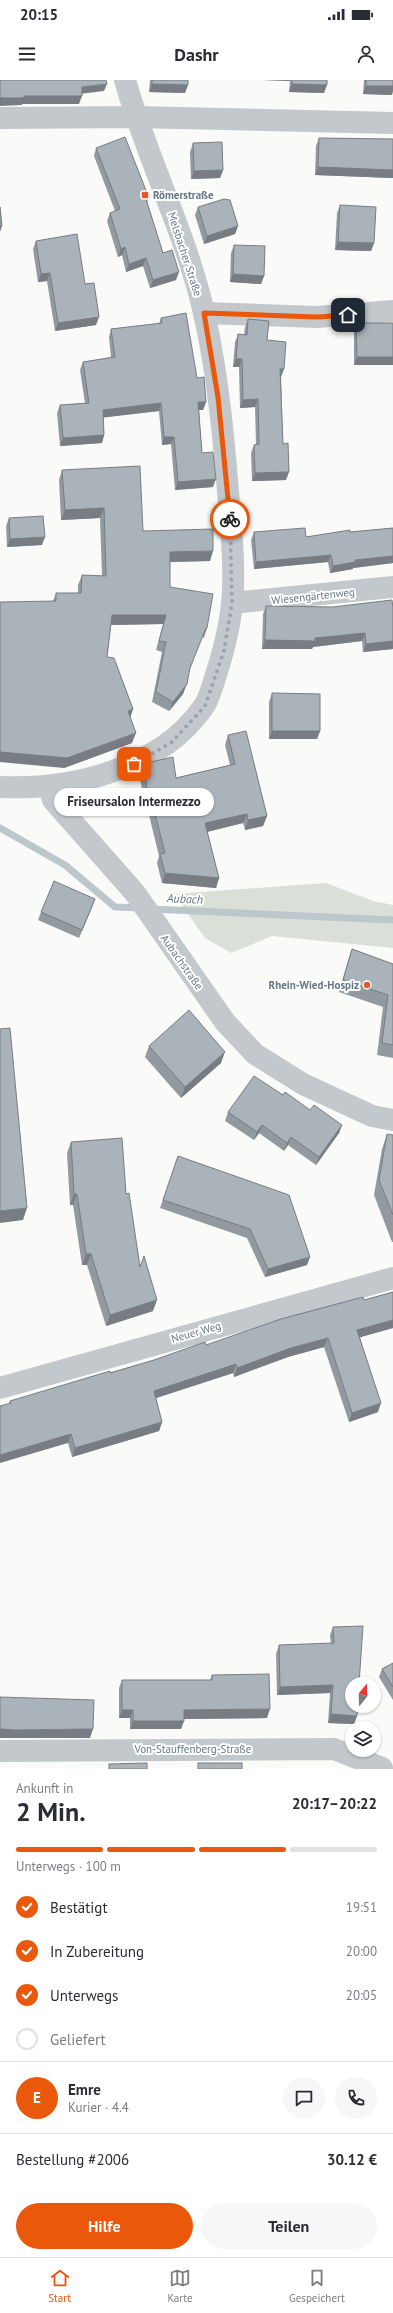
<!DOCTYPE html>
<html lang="de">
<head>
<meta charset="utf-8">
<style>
  body { margin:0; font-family:"PT Sans",sans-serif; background:#f7f7f7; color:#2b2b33; height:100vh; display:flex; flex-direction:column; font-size:15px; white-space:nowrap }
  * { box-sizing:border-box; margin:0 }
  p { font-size:13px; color:#7c7c81 }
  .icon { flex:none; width:22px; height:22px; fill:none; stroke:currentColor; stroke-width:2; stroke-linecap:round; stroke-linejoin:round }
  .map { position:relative; height:1689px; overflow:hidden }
  .panel { display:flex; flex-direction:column; background:#fff; flex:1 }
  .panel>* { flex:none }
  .needle { width:26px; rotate:19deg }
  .buttons { position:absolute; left:345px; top:1597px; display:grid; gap:8px }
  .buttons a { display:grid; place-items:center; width:36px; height:36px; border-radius:50%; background:#fff; box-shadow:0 1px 3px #0004; font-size:20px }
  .pin { position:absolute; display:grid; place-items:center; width:34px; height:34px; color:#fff; margin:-17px; border-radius:8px; box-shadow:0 2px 6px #0006 }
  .courier { position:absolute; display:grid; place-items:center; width:40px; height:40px; margin:-20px; border:3px solid #ea580c; border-radius:50%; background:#fff; color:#222; box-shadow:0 1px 5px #0007 }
  .bubble { position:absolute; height:28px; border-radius:14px; background:#fff; box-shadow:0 1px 3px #0004; font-size:13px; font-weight:700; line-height:28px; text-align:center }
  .summary em { font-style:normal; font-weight:700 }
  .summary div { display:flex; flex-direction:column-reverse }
  .summary { display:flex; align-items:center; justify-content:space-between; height:68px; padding:0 16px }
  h1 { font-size:26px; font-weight:700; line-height:30px }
  .bar { display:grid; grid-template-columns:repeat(4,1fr); gap:6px 4px; align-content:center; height:48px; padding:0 16px }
  .bar i { height:5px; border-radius:3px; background:#e1e1e2 }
  .bar .active { background:#ea580c }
  .bar p { grid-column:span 4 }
  .line { display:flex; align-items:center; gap:10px; padding:0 16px; border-top:1px solid #e1e1e2 }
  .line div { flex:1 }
  .round { display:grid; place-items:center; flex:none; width:42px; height:42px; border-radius:21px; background:#f7f7f7 }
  ol { padding:0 16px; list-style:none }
  li { display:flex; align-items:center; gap:12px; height:44px }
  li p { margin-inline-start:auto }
  li .icon { padding:4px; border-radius:50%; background:#ea580c; color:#fff; stroke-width:4 }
  li:last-child { color:#7c7c81 }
  li i { width:22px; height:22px; border:2px solid #e1e1e2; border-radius:50% }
  .action { display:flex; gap:8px; margin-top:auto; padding:8px 16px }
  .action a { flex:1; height:46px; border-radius:24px; background:#ea580c; color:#fff; font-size:16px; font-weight:700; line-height:46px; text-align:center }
  .action a+a { background:#f7f7f7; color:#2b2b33 }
  .status { display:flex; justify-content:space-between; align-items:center; height:28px; padding:0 20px; background:#fff; direction:ltr }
  .status svg { height:11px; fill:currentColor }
  header { display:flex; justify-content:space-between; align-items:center; height:52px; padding:0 16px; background:#fff; font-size:18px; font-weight:700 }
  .tabs { display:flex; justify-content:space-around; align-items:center; height:56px; border-top:1px solid #e1e1e2; background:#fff; font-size:11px; color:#7c7c81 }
  .tabs a { display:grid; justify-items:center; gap:2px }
  .tabs .active { color:#ea580c }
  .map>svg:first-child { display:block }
  .green { fill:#dadfd7 }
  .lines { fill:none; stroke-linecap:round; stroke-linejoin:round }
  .stream { stroke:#bbc7cb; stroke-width:7 }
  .minor { stroke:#c3c8cc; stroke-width:22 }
  .tertiary { stroke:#c3c8cc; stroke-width:22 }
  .wall { fill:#929a9f }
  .shaded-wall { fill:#777d82 }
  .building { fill:#aab3b9; stroke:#777d82 }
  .done { stroke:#99a4ac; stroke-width:4; stroke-dasharray:0 7.2 }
  .route { stroke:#ea580c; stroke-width:5 }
  .poi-dot { fill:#e4572e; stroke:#fff; stroke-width:1.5 }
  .labels { text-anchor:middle; stroke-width:4; stroke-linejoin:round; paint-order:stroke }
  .poi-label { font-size:11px; font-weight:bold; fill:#657683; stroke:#fff; text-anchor:start }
  .street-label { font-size:11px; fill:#657683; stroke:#fff }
  .water-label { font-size:12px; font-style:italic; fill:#60757c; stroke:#fff }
</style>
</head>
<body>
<div class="status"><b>20:15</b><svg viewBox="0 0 49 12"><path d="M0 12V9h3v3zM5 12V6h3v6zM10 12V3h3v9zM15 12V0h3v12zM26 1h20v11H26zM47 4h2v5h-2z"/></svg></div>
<header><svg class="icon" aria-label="menu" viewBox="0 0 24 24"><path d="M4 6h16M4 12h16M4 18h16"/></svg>Dashr<svg class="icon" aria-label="person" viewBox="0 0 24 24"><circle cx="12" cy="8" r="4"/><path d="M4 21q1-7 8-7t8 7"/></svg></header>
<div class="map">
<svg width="393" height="1689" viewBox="0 0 393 1689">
  <rect width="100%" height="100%" fill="#fafaf8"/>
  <!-- green -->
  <path class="green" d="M326,803L373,821L393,825V868L272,856L231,873L205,858L174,814Z"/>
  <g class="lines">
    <!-- stream -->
    <g class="stream">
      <path d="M0,748L65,785L115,827L141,828"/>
      <path d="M151,829L393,840"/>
    </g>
    <!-- minor -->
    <g class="minor">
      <path d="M0,38L135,37L393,43"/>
      <path d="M204,233L317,237L393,231"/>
      <path d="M232,523L393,507"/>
      <path d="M0,1671L334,1669L382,1688"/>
    </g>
    <!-- tertiary -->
    <g class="tertiary">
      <path d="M49,706L53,720L135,813L225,942L255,974L303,1004L372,1036L393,1040"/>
      <path d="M0,707C72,710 161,689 204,626C209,619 212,607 215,598C223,574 229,550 232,525C235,493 232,457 229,424C224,360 218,295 204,233C186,153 147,79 125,0"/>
      <path d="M0,1308L393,1198"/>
    </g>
  </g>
  <!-- wall -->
  <g class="wall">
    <path d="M150,0H188L185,13L149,12Z"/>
    <path d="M263,0H327L324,13L289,12L290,1Z"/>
    <path d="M364,0H393L392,15L363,14Z"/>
    <path d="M319,58L393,59V98L315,95L316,66Z"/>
    <path d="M193,63L223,90L220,98L191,99L190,72Z"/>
    <path d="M96,68L149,118L147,122L163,173L176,200L150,208L143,186L126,192L122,175L118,177L107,141L110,133L115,131L94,76Z"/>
    <path d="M340,125L374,163L371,171L335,170L337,133Z"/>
    <path d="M198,127L238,146L235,154L204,164L195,135Z"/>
    <path d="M36,161L85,204L96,245L55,251L47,201L38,202L33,169Z"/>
    <path d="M234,165L264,196L261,204L230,202L231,173Z"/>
    <path d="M161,238L197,298L206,322L203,330H199L202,373L213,407L175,410L171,364L162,365L159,331L103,337L104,355L102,363L60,366L57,333L60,325L85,323L80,290L83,282L111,277L109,257L111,249L159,244Z"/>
    <path d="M248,239L267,260L281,297L283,364L286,400L252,401L251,373L254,365L256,364L255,327L240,328L239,287H233L235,262L238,254L244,255L245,247Z"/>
    <path d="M356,243H393V285H354V251Z"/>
    <path d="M62,390L143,451L210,481L170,482V507L207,548L204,558L202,557L189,589L183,614L169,631L152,622L162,572L156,570L163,544L111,545L107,577L133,629L130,637L132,663L64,688L53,521L56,513H78V505L82,495L102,496L100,438L61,440L59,400Z"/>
    <path d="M9,438L42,465L7,467L6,446Z"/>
    <path d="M393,448V483L353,488V489L330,493L328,482L254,489L251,460L254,452L306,457L350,452Z"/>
    <path d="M266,526L393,528V569L363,572L362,561L313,567L312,569H262L263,534Z"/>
    <path d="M272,613L320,651L317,659H269V622Z"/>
    <path d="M228,655L267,736L263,746L245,750L243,743L207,752L219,798L216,808L162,803L157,783L159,776L149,735L147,736L139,694L142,684L176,698L230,685L225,665Z"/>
    <path d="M92,827L79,858L38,840L41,832Z"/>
    <path d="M352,869L393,884V978L377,975L383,927L339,912L348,881Z"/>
    <path d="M149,966L221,983L181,1018L145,977Z"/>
    <path d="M283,1015L310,1030L342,1045L339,1053L316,1085L288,1065L284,1071L259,1053L254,1060L225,1041L228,1032Z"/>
    <path d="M387,1054L393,1055V1162H392L374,1115L382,1069Z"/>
    <path d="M71,1062L126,1114L140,1187L153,1231L106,1246L87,1185H82L73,1125H70L67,1073Z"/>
    <path d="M178,1076L307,1185L265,1197L247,1158L160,1128Z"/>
    <path d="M393,1212V1248L360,1257L378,1332L349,1342L324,1267L288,1277L234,1297L233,1293L156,1318L162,1342L159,1351L72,1377L68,1363L9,1323L10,1321Z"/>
    <path d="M333,1547L357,1636L354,1644L328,1643L330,1613L277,1615L276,1574L279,1565L331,1564L330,1555Z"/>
    <path d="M393,1583V1620L379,1597L382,1589Z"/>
    <path d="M212,1595L267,1638L184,1639L181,1649H130V1638H119V1608L122,1600H210Z"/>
  </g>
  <!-- shaded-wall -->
  <g class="shaded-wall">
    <path d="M263,0H290V1Z"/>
    <path d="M107,4L104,11L79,14L82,7Z"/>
    <path d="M152,4L188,5L185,13L149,12Z"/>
    <path d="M292,4L327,5L324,13L289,12Z"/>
    <path d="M366,6H393V11L392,15L363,14Z"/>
    <path d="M24,16H82L79,24H22V25L0,26V18Z"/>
    <path d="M318,87L393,90V98L315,95Z"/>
    <path d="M223,90L220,98L191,99L194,91Z"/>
    <path d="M0,146H2L0,152Z"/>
    <path d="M238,146L235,154L204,164L207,156Z"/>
    <path d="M338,162L374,163L371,171L335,170Z"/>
    <path d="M125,167L122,175L118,177L121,169Z"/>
    <path d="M146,178L143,186L126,192L129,184Z"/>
    <path d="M179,192L176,200L150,208L153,200Z"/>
    <path d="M50,193L47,201L38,202L41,194Z"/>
    <path d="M233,194L264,196L261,204L230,202Z"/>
    <path d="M99,237L96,245L55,251L58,243Z"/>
    <path d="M357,277H393V285H354Z"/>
    <path d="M236,279H242L239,287H233Z"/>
    <path d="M280,289H284L281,297H277Z"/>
    <path d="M258,319L255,327L240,328L243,320Z"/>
    <path d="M198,322H206L203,330H195Z"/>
    <path d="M161,323L159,331L100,338L103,330Z"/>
    <path d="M104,355L102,363L60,366L63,358Z"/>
    <path d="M164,357H174L171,364L162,365Z"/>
    <path d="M289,392L286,400L252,401L255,393Z"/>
    <path d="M216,399L213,407L175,410L178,402Z"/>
    <path d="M104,428L100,438L61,440L65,430Z"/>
    <path d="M45,457L42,465L7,467L10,459Z"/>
    <path d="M213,471L210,481L166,482L170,472Z"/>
    <path d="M331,475L328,482L254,489L256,482Z"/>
    <path d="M393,476V483L353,488V489L330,493L333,486L355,480Z"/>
    <path d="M112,535H166L163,544L108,545Z"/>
    <path d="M365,553L362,561L313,567L312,569H262L265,560L315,558Z"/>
    <path d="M393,561V569L363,572L366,564Z"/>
    <path d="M187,604L183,614L169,631L173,622Z"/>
    <path d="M133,629L130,639L128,631Z"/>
    <path d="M272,651H320L317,659H269Z"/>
    <path d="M136,653L132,663L64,688L0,682V672Z"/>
    <path d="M151,726H153L149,735L147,736Z"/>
    <path d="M247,734L243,743L202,753L205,743Z"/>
    <path d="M267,736L263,746L245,750L248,740Z"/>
    <path d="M165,793L219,798L216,808L162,803Z"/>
    <path d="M95,819L92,827L79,858L82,850Z"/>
    <path d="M225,972L221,983L181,1018L185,1007Z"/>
    <path d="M262,1045L259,1053L254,1060L257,1052Z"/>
    <path d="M342,1045L339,1053L316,1085L319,1077Z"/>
    <path d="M291,1057L288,1065L284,1071L287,1063Z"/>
    <path d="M74,1114H77L73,1125H70Z"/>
    <path d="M27,1128L23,1140L0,1143V1131Z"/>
    <path d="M86,1174H91L87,1185H82Z"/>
    <path d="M310,1177L307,1185L265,1197L268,1189Z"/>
    <path d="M157,1220L153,1231L106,1246L110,1235Z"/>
    <path d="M393,1240V1248L354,1259L357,1250Z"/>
    <path d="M328,1258L324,1267L288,1277L234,1297L237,1288L291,1268Z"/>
    <path d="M236,1284L233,1293L150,1320L154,1311Z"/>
    <path d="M381,1323L378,1332L349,1342L352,1333Z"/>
    <path d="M162,1342L159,1351L72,1377L75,1368Z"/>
    <path d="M71,1354L68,1363L0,1383V1375Z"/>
    <path d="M333,1605L330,1613L277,1615L280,1607Z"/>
    <path d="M270,1629L267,1638L181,1639L184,1630Z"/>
    <path d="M122,1630H133L130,1638H119Z"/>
    <path d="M331,1634L357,1636L354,1644L328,1643Z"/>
    <path d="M133,1641H184L181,1649H130Z"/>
    <path d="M0,1649H93L90,1658H0Z"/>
  </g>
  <!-- building -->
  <g class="building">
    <path d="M0,0H106L107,4L82,7V16H24V18H0Z"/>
    <path d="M152,0H188V5L152,4Z"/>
    <path d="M292,0H327V5L292,4Z"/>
    <rect x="366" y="0" width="27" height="6"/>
    <path d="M125,57L149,118L146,119L163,173L172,170L179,192L153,200L146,178L129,184L125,167L121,169L110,133L120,129L96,68Z"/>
    <path d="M319,58L393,59V90L318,87Z"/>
    <path d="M222,62L223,90L194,91L193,63Z"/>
    <path d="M224,119L230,120L238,146L207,156L198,127Z"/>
    <path d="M340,125L376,127L374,163L338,162Z"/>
    <path d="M0,127L2,146H0Z"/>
    <path d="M77,154L85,204L94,203L99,237L58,243L50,193L41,194L36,161Z"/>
    <path d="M234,165L265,166L264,196L233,194Z"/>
    <path d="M186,233L197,298L204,297L206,322H198L202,373L213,372L216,399L178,402L174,357H164L161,323L103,330L104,355L63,358L60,325L89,323L83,282L115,277L111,249L162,243L161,238Z"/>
    <path d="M248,239L269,241L267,260L286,262L284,289H280L283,364L288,363L289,392L255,393L254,365L259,364L258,319L243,320L242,279H236L238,254L247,255Z"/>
    <path d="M356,243H393V277H357Z"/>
    <path d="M140,386L143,451L213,449V471L170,472V507L213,514L207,548H206L190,588L187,604L173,622L156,612L166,562L159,561L166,535H112L107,577L114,578L133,629L128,631L136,653L67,678L0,672V522L56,521V513H81L82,495L106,496L104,428L65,430L62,390Z"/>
    <path d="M43,436L45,457L10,459L9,438Z"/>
    <path d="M305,448L306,457L350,450V452L393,448V476L355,480V482L333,486L331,475L256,482L254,452Z"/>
    <path d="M392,520L393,528V561L366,564L365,553L315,558V561L265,560L266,526L333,527Z"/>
    <path d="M272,613L320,614V651H272Z"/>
    <path d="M246,651L267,736L248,740L247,734L205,743L219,798L165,793L160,774L165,773L153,726H151L142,684L173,677L176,698L235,684L228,655Z"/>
    <path d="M54,801L95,819L82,850L41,832Z"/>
    <path d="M352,869L393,884V965L382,963L388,915L343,900Z"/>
    <path d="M189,930L225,972L185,1007L149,966Z"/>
    <path d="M10,948L27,1128L0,1131V949Z"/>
    <path d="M254,996L283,1015L285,1012L310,1030L314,1025L342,1045L319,1077L291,1057L287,1063L262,1045L257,1052L228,1032Z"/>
    <path d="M387,1054L393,1055V1135L379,1100Z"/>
    <path d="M122,1058L126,1114L129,1113L140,1187L144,1176L157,1220L110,1235L91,1174H86L77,1114H74L71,1062Z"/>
    <path d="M178,1076L289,1115L310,1177L268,1189L250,1149L163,1120Z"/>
    <path d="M393,1212V1240L357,1250L381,1323L352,1333L328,1258L291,1268L237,1288L236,1284L154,1311L162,1342L75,1368L71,1354L0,1375V1326L11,1323L10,1321L110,1291V1293L154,1280L205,1262L206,1265L281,1239L363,1217L364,1220Z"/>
    <path d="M363,1546L359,1604H352V1626H358L357,1636L331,1634L333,1605L280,1607L279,1565L334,1563L333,1547Z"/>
    <path d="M393,1583V1607L382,1589Z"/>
    <path d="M269,1594L270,1629L184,1630V1641H133V1630H122V1600H212V1595Z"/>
    <path d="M0,1617L94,1620L93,1649L15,1650L0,1649Z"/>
    <path d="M147,1683V1689H109V1684Z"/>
    <rect x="198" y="1683" width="44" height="6"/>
  </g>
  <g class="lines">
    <!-- done -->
    <path class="done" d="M134,684L172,662L205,626L224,571L232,523L230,439"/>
    <!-- route -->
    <path class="route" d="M230,439L218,317L204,233L317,237L348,235"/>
  </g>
  <!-- markers -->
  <g class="poi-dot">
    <rect x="141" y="111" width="8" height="8" rx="2"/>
    <circle cx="367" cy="905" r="4"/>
  </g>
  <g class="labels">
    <!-- poi labels -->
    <g class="poi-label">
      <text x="153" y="119">Römerstraße</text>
      <text x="359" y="909" text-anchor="end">Rhein-Wied-Hospiz</text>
    </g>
    <!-- street labels -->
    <g class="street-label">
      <text transform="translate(185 174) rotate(72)" y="4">Melsbacher Straße</text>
      <text transform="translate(313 516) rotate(-6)" y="4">Wiesengärtenweg</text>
      <text transform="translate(182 882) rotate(55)" y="4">Aubachstraße</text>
      <text transform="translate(196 1252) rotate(-16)" y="4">Neuer Weg</text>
      <text x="193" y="1673">Von-Stauffenberg-Straße</text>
    </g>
    <!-- water labels -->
    <g class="water-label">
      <text transform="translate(185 819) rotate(3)" y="4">Aubach</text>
    </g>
  </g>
</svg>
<div class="buttons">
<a><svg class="needle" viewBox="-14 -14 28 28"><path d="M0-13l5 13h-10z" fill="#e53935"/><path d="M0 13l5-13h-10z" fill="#7c7c81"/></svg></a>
<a><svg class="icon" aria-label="layers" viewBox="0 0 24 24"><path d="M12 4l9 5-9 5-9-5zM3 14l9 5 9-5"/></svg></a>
</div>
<div class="pin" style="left:134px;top:684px;background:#ea580c"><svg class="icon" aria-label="bag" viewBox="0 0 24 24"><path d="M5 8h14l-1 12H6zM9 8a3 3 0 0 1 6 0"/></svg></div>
<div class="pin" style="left:348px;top:235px;background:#1f2937"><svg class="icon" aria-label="home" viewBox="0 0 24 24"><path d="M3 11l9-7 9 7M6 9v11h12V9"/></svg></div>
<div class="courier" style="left:230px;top:439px"><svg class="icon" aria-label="bike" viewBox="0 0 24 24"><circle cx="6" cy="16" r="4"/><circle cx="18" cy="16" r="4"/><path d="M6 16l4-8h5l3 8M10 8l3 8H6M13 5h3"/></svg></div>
<div class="bubble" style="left:54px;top:708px;width:160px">Friseursalon Intermezzo</div>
</div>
<section class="panel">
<div class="summary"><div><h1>2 Min.</h1><p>Ankunft in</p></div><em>20:17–20:22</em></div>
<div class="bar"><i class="active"></i><i class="active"></i><i class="active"></i><i></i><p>Unterwegs · 100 m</p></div>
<ol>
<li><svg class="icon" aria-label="check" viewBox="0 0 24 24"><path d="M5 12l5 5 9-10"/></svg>Bestätigt<p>19:51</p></li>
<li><svg class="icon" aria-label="check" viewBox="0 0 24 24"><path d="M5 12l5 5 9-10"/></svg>In Zubereitung<p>20:00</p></li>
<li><svg class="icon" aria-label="check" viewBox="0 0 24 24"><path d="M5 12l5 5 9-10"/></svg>Unterwegs<p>20:05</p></li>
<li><i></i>Geliefert</li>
</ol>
<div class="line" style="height:72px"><b class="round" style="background:#ea580c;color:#fff">E</b><div><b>Emre</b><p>Kurier · 4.4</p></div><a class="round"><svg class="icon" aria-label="chat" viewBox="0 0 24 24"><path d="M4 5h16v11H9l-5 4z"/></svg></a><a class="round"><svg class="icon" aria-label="phone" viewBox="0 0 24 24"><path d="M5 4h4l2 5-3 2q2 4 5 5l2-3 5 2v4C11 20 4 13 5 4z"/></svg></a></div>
<div class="line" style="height:52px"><div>Bestellung #2006</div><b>30.12 €</b></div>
<div class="action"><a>Hilfe</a><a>Teilen</a></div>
</section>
<nav class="tabs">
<a class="active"><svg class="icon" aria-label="home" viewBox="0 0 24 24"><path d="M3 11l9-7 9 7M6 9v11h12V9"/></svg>Start</a>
<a><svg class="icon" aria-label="map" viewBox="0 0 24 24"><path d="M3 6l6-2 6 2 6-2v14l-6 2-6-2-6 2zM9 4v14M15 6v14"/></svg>Karte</a>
<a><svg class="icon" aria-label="saved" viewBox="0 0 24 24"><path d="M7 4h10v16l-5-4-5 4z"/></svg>Gespeichert</a>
</nav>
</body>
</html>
